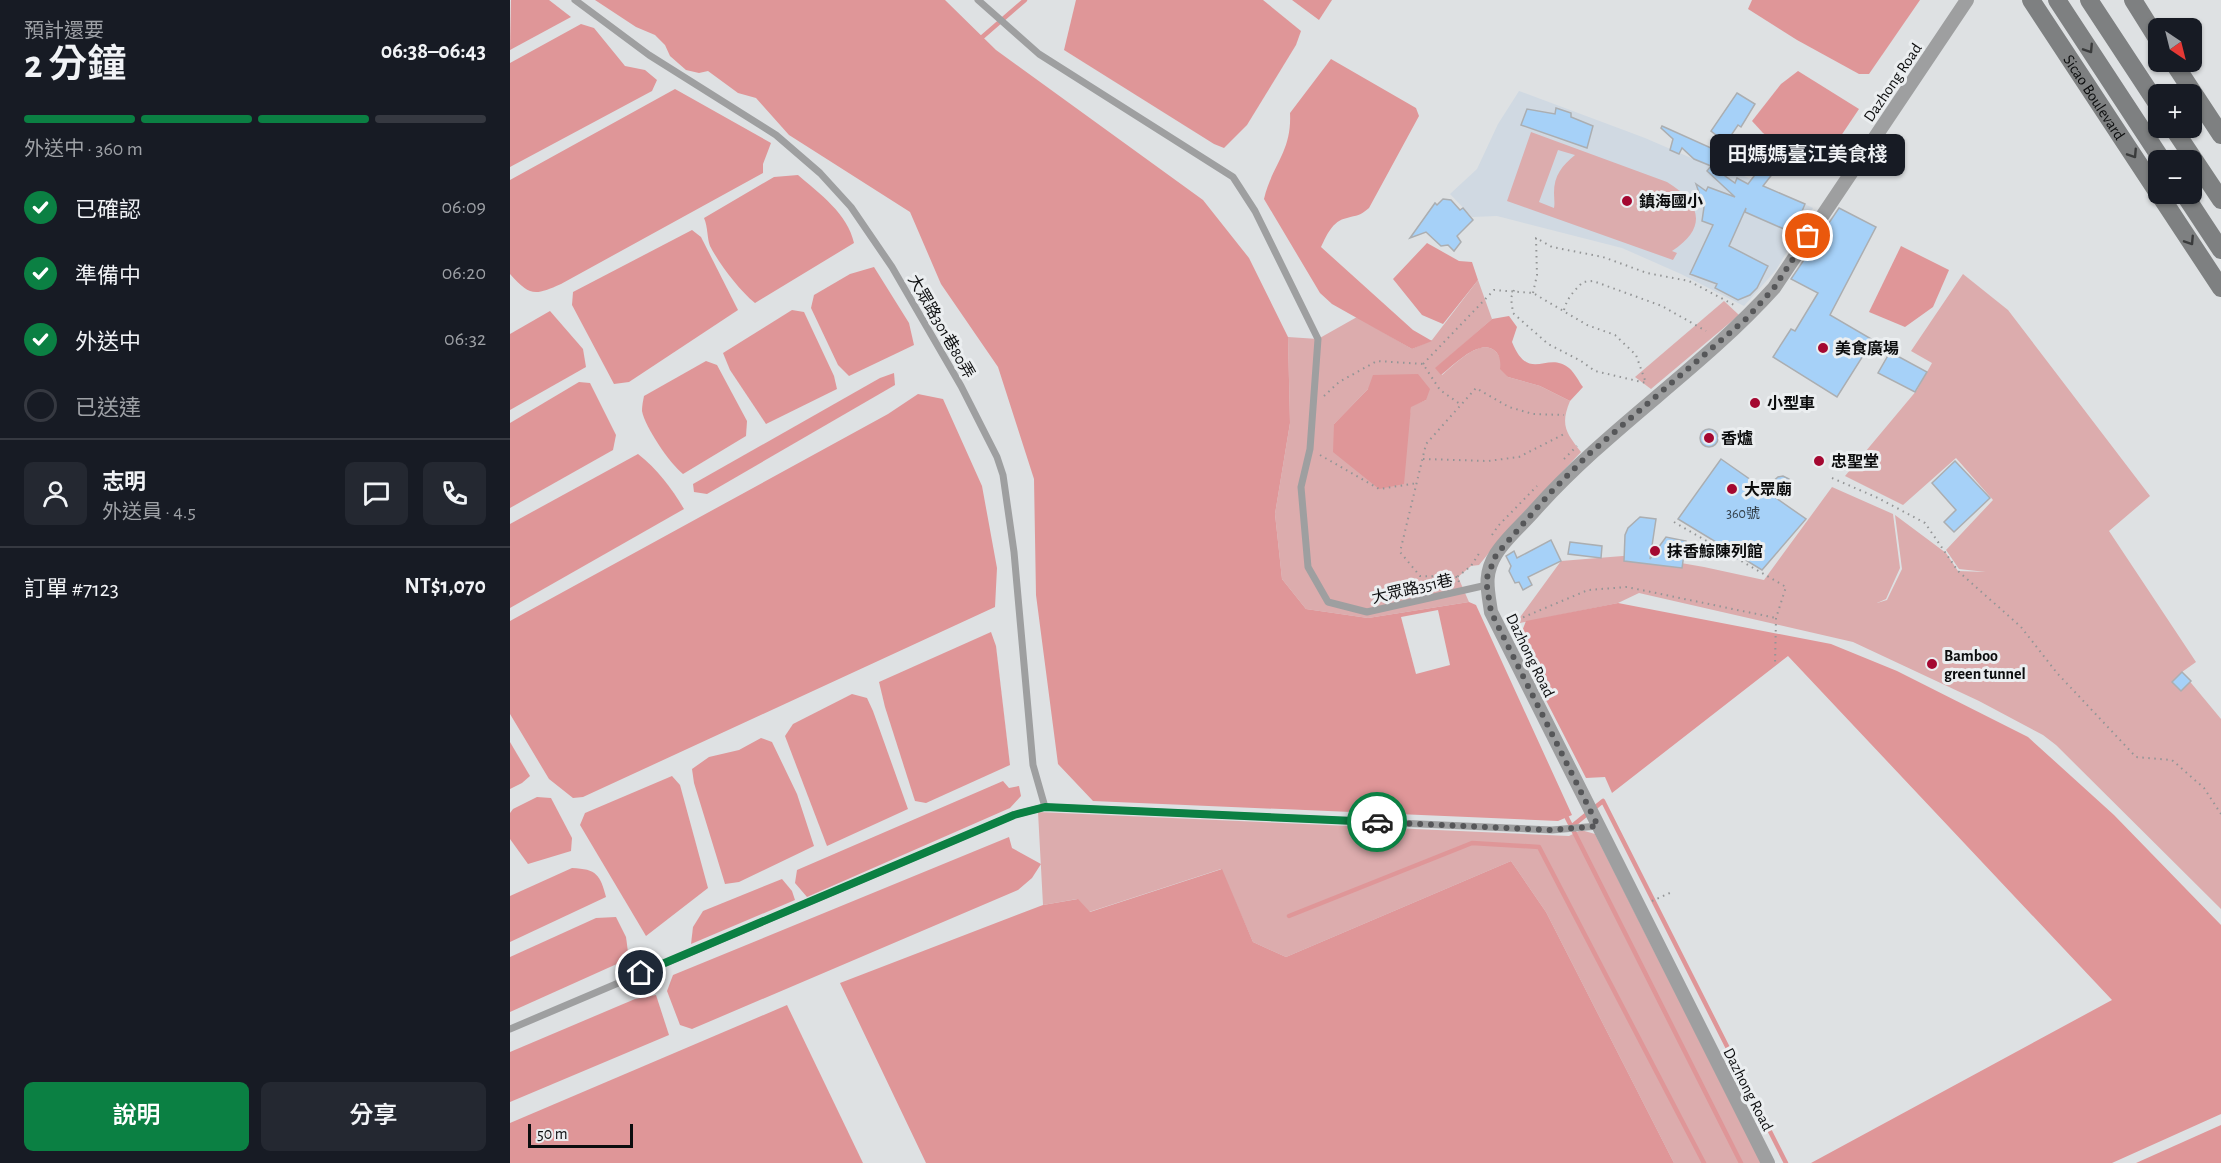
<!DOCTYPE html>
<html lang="zh-TW">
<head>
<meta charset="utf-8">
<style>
  body { margin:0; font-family:"Alegreya Sans","Noto Sans TC",sans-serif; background:#242831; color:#f1f3f6; height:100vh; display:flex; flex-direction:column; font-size:22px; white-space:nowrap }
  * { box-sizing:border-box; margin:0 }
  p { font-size:20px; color:#9ea1a6 }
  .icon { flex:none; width:33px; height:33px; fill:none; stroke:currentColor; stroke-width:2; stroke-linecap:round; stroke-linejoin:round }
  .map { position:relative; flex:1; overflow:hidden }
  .panel { display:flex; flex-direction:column; background:#171b24; width:510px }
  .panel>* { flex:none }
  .needle { width:39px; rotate:145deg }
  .fabs { position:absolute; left:1638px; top:18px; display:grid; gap:12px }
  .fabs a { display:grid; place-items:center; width:54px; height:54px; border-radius:9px; background:#171b24; box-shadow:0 2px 4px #0004; font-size:30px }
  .scale { position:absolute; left:18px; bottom:15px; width:105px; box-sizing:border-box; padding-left:6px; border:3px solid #0c0d0e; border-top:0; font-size:16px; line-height:21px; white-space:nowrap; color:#0c0d0e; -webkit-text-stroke:4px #ebeef0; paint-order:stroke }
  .pin { position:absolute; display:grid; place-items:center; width:51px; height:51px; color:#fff; margin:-26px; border:3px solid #fff; border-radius:50%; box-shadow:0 2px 6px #0007 }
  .courier { position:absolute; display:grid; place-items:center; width:60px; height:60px; margin:-30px; border:4px solid #0b8043; border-radius:50%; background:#fff; color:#222; box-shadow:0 2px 8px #0007 }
  .bubble { position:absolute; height:42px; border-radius:9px; background:#171b24; box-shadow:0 2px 4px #0004; font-size:20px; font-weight:600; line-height:42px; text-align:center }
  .summary em { font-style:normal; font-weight:600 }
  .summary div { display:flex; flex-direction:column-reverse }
  .summary { display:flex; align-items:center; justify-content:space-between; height:102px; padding:0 24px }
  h1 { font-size:39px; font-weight:600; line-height:45px }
  .bar { display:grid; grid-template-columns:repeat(4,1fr); gap:9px 6px; align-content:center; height:72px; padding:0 24px }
  .bar i { height:8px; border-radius:4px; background:#363941 }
  .bar .selected { background:#0b8043 }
  .bar p { grid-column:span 4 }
  .line { display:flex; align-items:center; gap:15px; padding:0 24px; border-top:2px solid #363941 }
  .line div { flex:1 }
  .round { display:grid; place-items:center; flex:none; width:63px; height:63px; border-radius:9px; background:#242831 }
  ol { padding:0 24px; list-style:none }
  li { display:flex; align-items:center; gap:18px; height:66px }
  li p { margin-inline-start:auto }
  li .icon { padding:6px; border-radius:50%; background:#0b8043; color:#fff; stroke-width:4 }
  li:last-child { color:#9ea1a6 }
  li i { width:33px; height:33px; border:3px solid #363941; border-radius:50% }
  .action { display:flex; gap:12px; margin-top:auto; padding:12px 24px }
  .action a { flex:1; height:69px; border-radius:9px; background:#0b8043; color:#fff; font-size:24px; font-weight:600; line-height:69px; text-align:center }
  .action a+a { background:#242831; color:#f1f3f6 }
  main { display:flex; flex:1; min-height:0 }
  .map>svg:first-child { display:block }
  .built { fill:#d0d9e2 }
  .green { fill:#dcacad; fill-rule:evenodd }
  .water { fill:#df9698 }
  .pier { fill:#dee1e3 }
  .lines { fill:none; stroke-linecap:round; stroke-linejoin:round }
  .stream { stroke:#df9698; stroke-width:4.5 }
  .building { fill:#a6d1f8; stroke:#abaeb1; stroke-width:1.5 }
  .path { stroke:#939596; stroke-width:2; stroke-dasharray:1.5 4.5; stroke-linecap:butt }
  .lane { stroke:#9e9fa0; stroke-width:7 }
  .street { stroke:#9e9fa0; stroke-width:14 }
  .secondary { stroke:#7e8081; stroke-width:18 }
  .oneway { stroke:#3a3b3c }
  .done { stroke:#565759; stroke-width:6; stroke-dasharray:0 10.8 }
  .route { stroke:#0b8043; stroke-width:8 }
  .poi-dot { fill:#a40831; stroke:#ebeef0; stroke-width:2 }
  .labels { text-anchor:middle; stroke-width:6; stroke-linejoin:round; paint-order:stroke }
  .number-label { font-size:14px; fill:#323e48 }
  .street-label { font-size:16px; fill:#0c0d0e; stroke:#ebeef0 }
  .poi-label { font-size:16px; font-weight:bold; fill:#0c0d0e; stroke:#ebeef0; text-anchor:start }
</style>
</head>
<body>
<main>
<section class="panel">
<div class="summary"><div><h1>2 分鐘</h1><p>預計還要</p></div><em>06:38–06:43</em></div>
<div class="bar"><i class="selected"></i><i class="selected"></i><i class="selected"></i><i></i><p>外送中 · 360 m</p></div>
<ol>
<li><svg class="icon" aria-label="check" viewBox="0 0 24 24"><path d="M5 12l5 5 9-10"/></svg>已確認<p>06:09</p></li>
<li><svg class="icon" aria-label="check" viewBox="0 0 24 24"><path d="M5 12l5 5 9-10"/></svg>準備中<p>06:20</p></li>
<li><svg class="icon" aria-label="check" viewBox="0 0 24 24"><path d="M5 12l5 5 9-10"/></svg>外送中<p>06:32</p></li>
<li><i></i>已送達</li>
</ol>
<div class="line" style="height:108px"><a class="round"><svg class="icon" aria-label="person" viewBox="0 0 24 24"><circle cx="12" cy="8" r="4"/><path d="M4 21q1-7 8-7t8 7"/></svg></a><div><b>志明</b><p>外送員 · 4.5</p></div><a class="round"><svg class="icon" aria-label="chat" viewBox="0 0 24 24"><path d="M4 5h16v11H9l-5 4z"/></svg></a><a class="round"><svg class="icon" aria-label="phone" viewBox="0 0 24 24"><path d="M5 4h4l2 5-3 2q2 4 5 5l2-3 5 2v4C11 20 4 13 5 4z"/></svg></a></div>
<div class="line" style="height:78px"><div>訂單 #7123</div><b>NT$1,070</b></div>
<div class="action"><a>說明</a><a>分享</a></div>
</section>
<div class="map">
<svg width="1711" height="1163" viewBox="0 0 1711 1163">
  <rect width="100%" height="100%" fill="#dee1e3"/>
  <!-- built -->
  <path class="built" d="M1009,91L1135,138L1209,170L1234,176L1303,208L1266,270L1234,306L1171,274L1112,248L987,216L962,217L940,194L967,169L988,124Z"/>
  <!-- green -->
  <g class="green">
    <path d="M1021,132L1157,182C1190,202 1199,227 1162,251L1167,253L1163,260L997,201ZM1048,150L1065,155C1052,166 1044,175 1044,193C1044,198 1045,203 1044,208L1029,202Z"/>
    <path d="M1453,274L1498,310L1640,496L1599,531L1686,662L1672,672L1711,719V909L1546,745L1533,735L1469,701L1343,642L1129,593L1108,603L1005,624L1051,561L1125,555L1194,567L1254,580L1322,487L1383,514L1390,568L1376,599L1367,603L1377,600L1392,569L1385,515L1436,553L1448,571L1476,572L1449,569L1436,550L1483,500L1446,458L1393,505L1335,476L1407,390L1422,363L1401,351Z"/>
    <path d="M968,280L982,319L926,368L932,375C944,365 970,337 985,351C991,356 995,370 998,377L1030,386L1060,401C1050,425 1056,433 1071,452L1000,527L969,565L961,566L948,577L959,602L858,618L796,609L772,579L765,514L780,423L778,337L808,339L847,317L902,349L922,340ZM858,389L916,400L901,406L898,429L824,424Z"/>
    <path d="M1214,301L1229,315L1141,389L1125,377Z"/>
    <path d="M528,812L1059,836L1071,830L1085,834L1251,1163H1164L1036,912L1001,861L776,957L743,942L711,869L579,912L567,899L533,905Z"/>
  </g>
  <!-- water -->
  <g class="water">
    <path d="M1,0H39L61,17L0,50Z"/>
    <path d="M85,0H435L486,50L693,200L739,258L778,337L780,423L765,514L772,579L796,609L858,618L959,602L966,605L1062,815L1048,821L583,801L548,764L526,595L524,479L488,367L431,284L400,212L279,135L246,98L228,93L198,71L189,73L176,70L160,56L155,45L145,35L126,27Z"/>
    <path d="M566,0H753L791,31L786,45L737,125L714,148L704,144L554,50Z"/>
    <path d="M782,0H822L809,20Z"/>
    <path d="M1242,0H1410L1359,74H1349L1287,40L1238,9Z"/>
    <path d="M71,24L84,28L115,66L135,70L147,80L142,91L0,167V63Z"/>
    <path d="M821,59L906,108L909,116L859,208C850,216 847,215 837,218C822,221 817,235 811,247L903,330L922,341L902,349L822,304L810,293L754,199C762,165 782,152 780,113Z"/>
    <path d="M1288,71L1349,109L1308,170L1253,133L1242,121L1271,84Z"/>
    <path d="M165,89L261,143L253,164V173L51,284C24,296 20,296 0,274V180Z"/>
    <path d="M288,175C309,193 338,214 344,243L245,303C229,290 210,265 200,246C197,238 198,227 194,218L264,177Z"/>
    <path d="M182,230L191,237L228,310L119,382L104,384L62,305L63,292Z"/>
    <path d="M917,243L949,261L962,262L968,280L933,324L912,315L883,279Z"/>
    <path d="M1391,246L1439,270L1423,307L1395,327L1359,312Z"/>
    <path d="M364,267L399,323L404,345L339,376L328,365L301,308L304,295L340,274Z"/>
    <path d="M282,310L294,312L324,376L327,389L256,424L220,370L213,353Z"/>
    <path d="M40,311L73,349L76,367L0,410V334Z"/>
    <path d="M999,316L1007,327L1002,342C1019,384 1037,350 1059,368C1065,373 1069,382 1073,387L1060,401L1030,386L998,377L990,369C991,363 990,355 985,351C970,337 943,366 931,375L925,368L982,319Z"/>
    <path d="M196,361L207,365L237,421L236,436L173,474C160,464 135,427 132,411C132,406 133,401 134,396Z"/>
    <path d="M384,373L385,385L197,494L184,492L183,484L370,378Z"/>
    <path d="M908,374L920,389L916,400L901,407L894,484L869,489L823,452L824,424L858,389L863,375Z"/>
    <path d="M69,382L80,383L106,435L103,450L0,508V423Z"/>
    <path d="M408,394L433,399L472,486L487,568L485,607L73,797L63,798L39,779L0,714V621L378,414Z"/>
    <path d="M128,454C147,469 161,487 174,509L0,608V524Z"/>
    <path d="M1108,603L1321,644L1387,671L1518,737L1604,815L1711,925V1114L1602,1163H1301L1602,1000L1278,656L1102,793L1095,777L1076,778L1007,644L1016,621Z"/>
    <path d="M481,632L486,646L500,765L416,803L405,801L375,707L369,682Z"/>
    <path d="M342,694L357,698L363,711L398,809L317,846L275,736L283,724Z"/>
    <path d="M251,738L262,742L287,794L304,846L229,882L215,884L184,783L182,769L199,757L229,750Z"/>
    <path d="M0,742L20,776L12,783L0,789Z"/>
    <path d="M162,776L170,785L198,888L136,936L70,825L75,813Z"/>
    <path d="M493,781L499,788L509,786L511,796L500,808L297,897L285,883L287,870Z"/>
    <path d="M27,797L41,798L62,838L61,851L18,864L0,839V813L3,809Z"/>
    <path d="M499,837L502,848L531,864L522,878L508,890L182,1029L170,1025L157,991L163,975Z"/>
    <path d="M1001,861L1036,912L1164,1163H416L330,983L533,905L568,899L580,912L712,869L743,942L776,957Z"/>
    <path d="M62,868C87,869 90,875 96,897L0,942V896Z"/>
    <path d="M272,879L282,891L285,900L181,944L183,927L193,911Z"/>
    <path d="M106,917L116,937L118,952L109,963L0,1012V957L86,918Z"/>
    <path d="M146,995L159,1035L0,1102V1052L125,999Z"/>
    <path d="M277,1005L353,1163H0V1123Z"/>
    <path d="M1711,1125V1163H1626Z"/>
  </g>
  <!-- pier -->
  <path class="pier" d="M928,610L940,665L906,674L891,617Z"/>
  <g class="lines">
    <!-- stream -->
    <g class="stream">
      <path d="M470,39L515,0"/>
      <path d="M1054,812L1231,1163"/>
      <path d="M1061,827L1093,801L1276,1163"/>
      <path d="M779,916L962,843L1029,847L1194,1163"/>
    </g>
  </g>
  <!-- building -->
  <g class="building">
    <path d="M1227,93L1245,104L1231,127L1228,125L1216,143L1201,131Z"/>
    <path d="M1046,108L1061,113V117L1083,126L1077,148L1011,125L1017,109L1045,114Z"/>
    <path d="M1152,126L1210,152L1201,166L1184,159L1172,148L1169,154L1160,150L1163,139L1151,128Z"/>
    <path d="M1260,155L1271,163L1253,186L1295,204L1283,233L1235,212L1236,208L1219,246L1258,266L1247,288L1240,295L1228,300L1205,288L1207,284L1180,274L1203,225L1192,221L1194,207L1186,184L1196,191L1198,187L1225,197L1197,171L1201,166L1225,183L1227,178L1238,184Z"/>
    <path d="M933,199L941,200L950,210L953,208L963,220L947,236L951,242L944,251L938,245L931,246L916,232L900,238L925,203L927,205Z"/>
    <path d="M1329,208L1366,227L1320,315L1363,340L1327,397L1263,357L1281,329L1285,331L1308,293L1281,279Z"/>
    <path d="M1380,352L1417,372L1405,392L1368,373Z"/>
    <circle cx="1199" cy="438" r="9"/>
    <path d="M1211,459L1254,489L1268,477L1273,476L1279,479V486L1266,498L1296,519L1252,570L1168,519Z"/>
    <path d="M1445,461L1480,498L1444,532L1434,522L1446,510L1422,483Z"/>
    <path d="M1130,517L1146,519L1140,559L1156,537L1176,541L1172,568L1114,561L1115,535L1118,528Z"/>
    <path d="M1041,540L1051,561L1018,577L1022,585L1013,590L1009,582L1005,583L999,571L1001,566L996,556L1004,551L1007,558Z"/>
    <path d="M1060,542L1092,546L1091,558L1058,554Z"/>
    <path d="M1672,672L1681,681L1671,691L1662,682Z"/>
  </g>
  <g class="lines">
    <!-- path -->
    <g class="path">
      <path d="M1004,290L1001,298L1003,313L1038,344L1071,361L1085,371L1136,383"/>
      <path d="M1023,293L1027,275L1026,238L1042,247L1093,257L1137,273L1179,281L1226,306"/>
      <path d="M1054,310C1057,298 1064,291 1073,282L1083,281L1152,306L1196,331"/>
      <path d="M913,364L984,290L1023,293L1077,325L1105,335L1126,355L1136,383"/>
      <path d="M814,396L829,382L867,361L913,364L930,390L950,404"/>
      <path d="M810,455L869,489L908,483"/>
      <path d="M913,459L978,461L1009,457L1056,433"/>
      <path d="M1054,459L1067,446"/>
      <path d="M1322,478L1368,498L1415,523L1448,571L1511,627L1547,673L1626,757L1662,760L1694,788L1711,814"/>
      <path d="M1164,522L1276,587L1266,618L1265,664"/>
      <path d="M982,535L988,526L1027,486"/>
      <path d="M947,577L910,576L890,552L916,444L966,388L999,407L1023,414L1054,415"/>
      <path d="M949,582L947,577L961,566L970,552"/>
      <path d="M1002,622L1078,590L1117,587L1266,618"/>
      <path d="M1142,901L1162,892"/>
    </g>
    <!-- lane -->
    <g class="lane">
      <path d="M65,0L139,55L266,135L310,173L341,207L382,267L451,386L487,457L493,475L504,552L523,765L535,807"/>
      <path d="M468,0L529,54L723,177L745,211L808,339L800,449L791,487L798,567L818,602L857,612L977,585"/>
      <path d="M0,1029L504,815L535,807L1042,830L1088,826"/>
    </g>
    <!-- street -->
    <path class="street" d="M1258,1163L981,612C978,590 973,575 986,554C996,538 1013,524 1025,510C1098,428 1191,369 1264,288L1457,0"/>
    <!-- secondary -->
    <g class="secondary">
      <path id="s1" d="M1521,0L1648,193"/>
      <path d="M1547,0L1652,160"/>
      <path d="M1579,0L1648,105"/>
      <path d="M1623,0L1648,40"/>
      <path d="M1663,62L1711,135"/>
      <path d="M1663,128L1711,200"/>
      <path d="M1649,194L1711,288"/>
      <path d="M1674,194L1711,250"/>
    </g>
  </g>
  <!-- one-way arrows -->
  <defs><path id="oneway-chevron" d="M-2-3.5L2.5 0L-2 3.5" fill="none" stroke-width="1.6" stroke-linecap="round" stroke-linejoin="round" transform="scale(1.5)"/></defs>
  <g class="oneway">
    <use href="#oneway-chevron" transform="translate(1579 49) rotate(57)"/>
    <use href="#oneway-chevron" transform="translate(1623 154) rotate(57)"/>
    <use href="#oneway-chevron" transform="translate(1680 241) rotate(57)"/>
  </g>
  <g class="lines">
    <!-- done -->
    <path class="done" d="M867,822L1042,830L1088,826L981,612L976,580L986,555L1040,493L1079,454L1237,318L1264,288L1298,236"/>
    <!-- route -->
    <path class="route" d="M131,973L504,815L535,807L867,822"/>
  </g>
  <!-- markers -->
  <g class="poi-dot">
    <circle cx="1117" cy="201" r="6"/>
    <circle cx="1313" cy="348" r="6"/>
    <circle cx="1245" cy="403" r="6"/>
    <circle cx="1199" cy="438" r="6"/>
    <circle cx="1309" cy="461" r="6"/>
    <circle cx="1222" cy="489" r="6"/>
    <circle cx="1145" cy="551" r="6"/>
    <circle cx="1422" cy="664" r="6"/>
  </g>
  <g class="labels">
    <!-- number labels -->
    <g class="number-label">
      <text x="1233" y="518">360號</text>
    </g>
    <!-- street labels -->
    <g class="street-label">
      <text transform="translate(1382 82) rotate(-56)" y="6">Dazhong Road</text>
      <text dy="6" stroke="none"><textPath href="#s1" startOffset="116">Sicao Boulevard</textPath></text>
      <text transform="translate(432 326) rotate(60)" y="6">大眾路301巷80弄</text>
      <text transform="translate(902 588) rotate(-13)" y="6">大眾路351巷</text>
      <text transform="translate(1021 655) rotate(64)" y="6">Dazhong Road</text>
      <text transform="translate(1239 1089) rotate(63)" y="6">Dazhong Road</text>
    </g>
    <!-- poi labels -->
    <g class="poi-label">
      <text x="1129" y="207">鎮海國小</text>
      <text x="1325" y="354">美食廣場</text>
      <text x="1257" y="409">小型車</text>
      <text x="1211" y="444">香爐</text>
      <text x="1321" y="467">忠聖堂</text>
      <text x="1234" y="495">大眾廟</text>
      <text x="1157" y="557">抹香鯨陳列館</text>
      <text x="1434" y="661">Bamboo<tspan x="1434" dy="18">green tunnel</tspan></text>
    </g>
  </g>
</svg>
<div class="fabs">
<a><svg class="needle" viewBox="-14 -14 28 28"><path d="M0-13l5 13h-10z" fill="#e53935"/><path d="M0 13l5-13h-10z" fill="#9ea1a6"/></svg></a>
<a>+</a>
<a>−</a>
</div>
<div class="scale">50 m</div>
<div class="pin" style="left:1298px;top:236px;background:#ea580c"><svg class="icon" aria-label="bag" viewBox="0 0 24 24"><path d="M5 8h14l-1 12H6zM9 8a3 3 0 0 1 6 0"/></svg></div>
<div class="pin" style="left:131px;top:973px;background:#1f2937"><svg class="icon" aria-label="home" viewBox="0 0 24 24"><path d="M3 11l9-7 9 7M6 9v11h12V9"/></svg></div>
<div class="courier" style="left:867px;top:822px"><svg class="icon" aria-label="car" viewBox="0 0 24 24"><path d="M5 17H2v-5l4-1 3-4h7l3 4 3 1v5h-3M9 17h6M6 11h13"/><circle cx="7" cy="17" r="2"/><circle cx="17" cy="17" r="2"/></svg></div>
<div class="bubble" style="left:1200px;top:134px;width:195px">田媽媽臺江美食棧</div>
</div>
</main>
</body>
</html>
